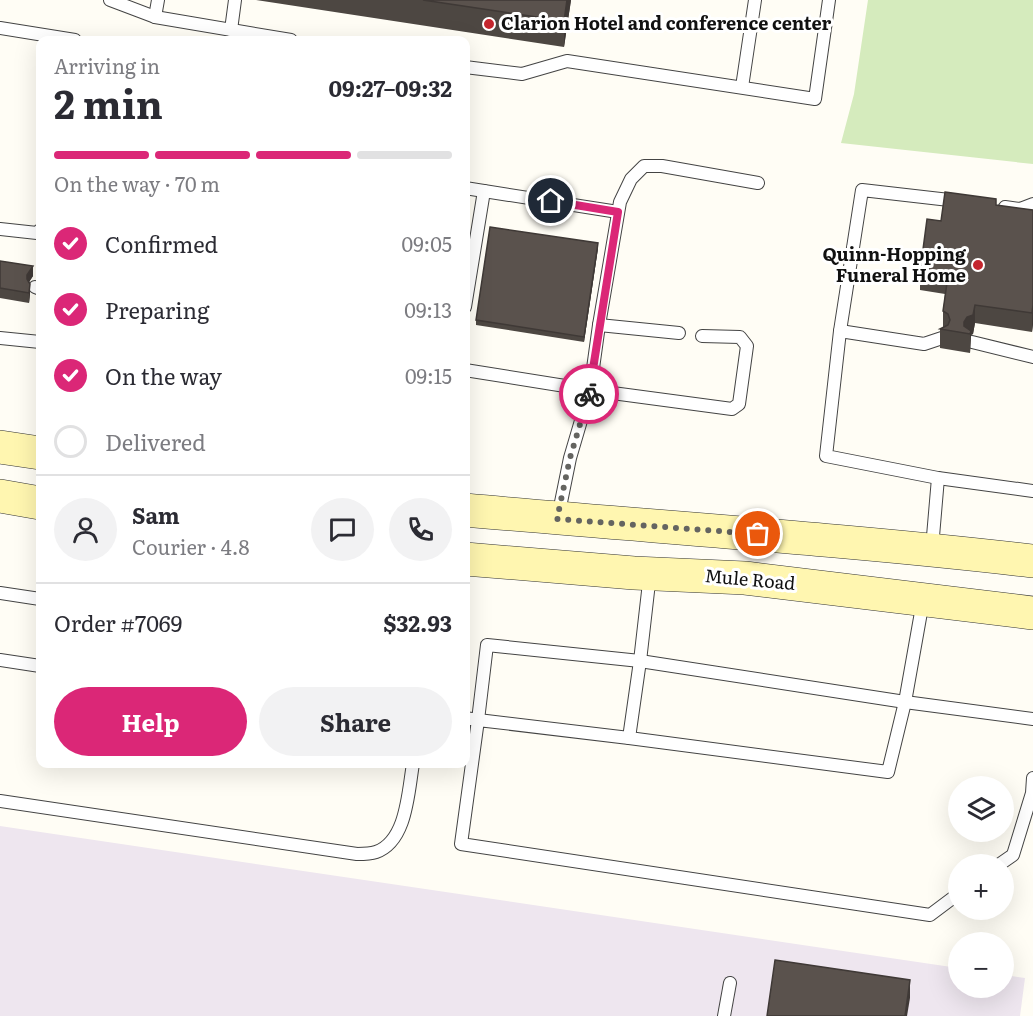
<!DOCTYPE html>
<html lang="en">
<head>
<meta charset="utf-8">
<style>
  body { margin:0; font-family:Literata,serif; background:#f2f2f3; color:#2b2b33; height:100vh; display:flex; flex-direction:column; font-size:22px; white-space:nowrap }
  * { box-sizing:border-box; margin:0 }
  p { font-size:20px; color:#7c7c81 }
  .icon { flex:none; width:33px; height:33px; fill:none; stroke:currentColor; stroke-width:2; stroke-linecap:round; stroke-linejoin:round }
  .map { position:relative; flex:1; overflow:hidden }
  .details { position:absolute; left:36px; top:36px; width:434px; height:732px; display:flex; flex-direction:column; background:#fff; border-radius:12px; box-shadow:0 6px 24px #0002 }
  .details>* { flex:none }
  .controls { position:absolute; left:948px; top:776px; display:grid; gap:12px }
  .controls a { display:grid; place-items:center; width:66px; height:66px; border-radius:50%; background:#fff; box-shadow:0 6px 24px #0002; font-size:30px }
  .pin { position:absolute; display:grid; place-items:center; width:51px; height:51px; color:#fff; margin:-26px; border:3px solid #fff; border-radius:50%; box-shadow:0 2px 6px #0007 }
  .courier { position:absolute; display:grid; place-items:center; width:60px; height:60px; margin:-30px; border:4px solid #db2777; border-radius:50%; background:#fff; color:#222; box-shadow:0 2px 8px #0007 }
  .overview em { font-style:normal; font-weight:700 }
  .overview div { display:flex; flex-direction:column-reverse }
  .overview { display:flex; align-items:center; justify-content:space-between; height:102px; padding:0 18px }
  h1 { font-size:39px; font-weight:700; line-height:45px }
  .bar { display:grid; grid-template-columns:repeat(4,1fr); gap:9px 6px; align-content:center; height:72px; padding:0 18px }
  .bar i { height:8px; border-radius:4px; background:#e1e1e2 }
  .bar .selected { background:#db2777 }
  .bar p { grid-column:span 4 }
  .line { display:flex; align-items:center; gap:15px; padding:0 18px; border-top:2px solid #e1e1e2 }
  .line div { flex:1 }
  .round { display:grid; place-items:center; flex:none; width:63px; height:63px; border-radius:32px; background:#f2f2f3 }
  ol { padding:0 18px; list-style:none }
  li { display:flex; align-items:center; gap:18px; height:66px }
  li p { margin-inline-start:auto }
  li .icon { padding:6px; border-radius:50%; background:#db2777; color:#fff; stroke-width:4 }
  li:last-child { color:#7c7c81 }
  li i { width:33px; height:33px; border:3px solid #e1e1e2; border-radius:50% }
  .cta { display:flex; gap:12px; margin-top:auto; padding:12px 18px }
  .cta a { flex:1; height:69px; border-radius:36px; background:#db2777; color:#fff; font-size:24px; font-weight:700; line-height:69px; text-align:center }
  .cta a+a { background:#f2f2f3; color:#2b2b33 }
  .map>svg:first-child { display:block }
  .industrial { fill:#eee6ef }
  .green { fill:#d5ebbd }
  .lines { fill:none; stroke-linecap:round; stroke-linejoin:round }
  .service-casing { stroke:#444; stroke-width:14 }
  .secondary-casing { stroke:#333; stroke-width:34 }
  .service { stroke:#fff; stroke-width:12 }
  .secondary { stroke:#fff6b0; stroke-width:33 }
  .wall { fill:#4d4742 }
  .shaded-wall { fill:#3f3936 }
  .building { fill:#5a524d; stroke:#3f3936; stroke-width:1.5 }
  .done { stroke:#646461; stroke-width:6; stroke-dasharray:0 10.8 }
  .route { stroke:#db2777; stroke-width:8 }
  .poi-dot { fill:#c4262e; stroke:#fff; stroke-width:2 }
  .labels { text-anchor:middle; stroke-width:6; stroke-linejoin:round; paint-order:stroke }
  .poi-label { font-size:18px; font-weight:bold; fill:#111; stroke:#fff; text-anchor:start }
  .street-label { font-size:18px; fill:#111; stroke:#fff }
</style>
</head>
<body>
<div class="map">
<svg width="1033" height="1016" viewBox="0 0 1033 1016">
  <rect width="100%" height="100%" fill="#fffdf5"/>
  <!-- industrial -->
  <path class="industrial" d="M0,826L958,968V987H1004V975L1025,978L1020,1016H0Z"/>
  <!-- green -->
  <path class="green" d="M868,0H1033V164L841,143L854,94Z"/>
  <g class="lines">
    <!-- service casing -->
    <g class="service-casing">
      <g id="service">
        <path d="M110,0L155,17L291,40"/>
        <path d="M155,17L158,0"/>
        <path d="M0,28L75,40"/>
        <path d="M231,30L235,0"/>
        <path d="M465,67L522,74L567,61L815,99L829,0"/>
        <path d="M742,87L755,0"/>
        <path d="M465,188L618,212"/>
        <path d="M1005,207L1020,209L1033,204"/>
        <path d="M0,229L37,233L40,230"/>
        <path d="M35,287L40,289"/>
        <path d="M465,307L484,191"/>
        <path d="M599,325L679,333"/>
        <path d="M840,331L862,190L958,201"/>
        <path d="M0,338L40,342"/>
        <path d="M942,338L924,344L840,331L826,456L938,478L1033,491"/>
        <path d="M972,342L1033,357"/>
        <path d="M465,370L590,390L732,409L739,404L747,346L740,337L702,336"/>
        <path d="M558,517L570,458L590,390L599,325L620,202L631,179L644,166H662L758,183"/>
        <path d="M932,548L938,478"/>
        <path d="M650,574L640,661L629,738L478,720L461,844L930,915L958,894"/>
        <path d="M0,593L40,599"/>
        <path d="M0,660L40,666"/>
        <path d="M465,718L478,720L487,645L640,661L905,702L1033,719"/>
        <path d="M629,738L888,772L905,702L923,601"/>
        <path d="M0,801L357,854C362,854 370,854 376,852C407,841 408,792 413,764"/>
        <path d="M1000,864L1013,855L1032,793L1033,778"/>
        <path d="M724,1016L730,983"/>
      </g>
    </g>
    <!-- secondary casing -->
    <g class="secondary-casing">
      <g id="secondary">
        <path d="M0,447L40,453"/>
        <path d="M0,496L40,503"/>
        <path d="M465,510C654,527 844,539 1033,561"/>
        <path d="M465,559L634,573L745,578L1033,613"/>
      </g>
    </g>
    <!-- service -->
    <use href="#service" class="service"/>
    <!-- secondary -->
    <use href="#secondary" class="secondary"/>
  </g>
  <!-- wall -->
  <g class="wall">
    <path d="M256,0H571L564,47Z"/>
    <path d="M996,205L1033,210V324L1032,332L975,323L973,334L971,335L970,353L940,348V329L943,328V311L945,294L920,290V272L941,221Z"/>
    <path d="M598,248L584,342L476,325V320Z"/>
    <path d="M0,261L33,276L29,282L30,294L29,303L0,298Z"/>
  </g>
  <!-- shaded-wall -->
  <g class="shaded-wall">
    <path d="M567,0H571L564,47V21Z"/>
    <path d="M598,243V248L584,342V337Z"/>
    <path d="M33,266V276L27,285V275Z"/>
    <path d="M30,284V294L29,303V293Z"/>
    <path d="M975,305V323L973,334L971,335L970,353V334L964,333V322Z"/>
    <path d="M1033,305V324L1032,332V313Z"/>
    <path d="M910,980V998L907,1016H905Z"/>
  </g>
  <!-- building -->
  <g class="building">
    <path d="M423,0H567L564,21Z"/>
    <path d="M945,192L996,199V205L1033,210V305L1032,313L975,305L973,315L967,317L964,322V326L971,331L970,334L940,329L948,325L950,320L948,314L943,311L948,276L920,272L927,219L941,221Z"/>
    <path d="M490,227L598,243L584,337L476,320Z"/>
    <path d="M0,261L33,266L27,275V279L30,284L29,293L0,288Z"/>
    <path d="M775,960L910,980L905,1016H767Z"/>
  </g>
  <g class="lines">
    <!-- done -->
    <path class="done" d="M589,394L570,458L557,519L758,534"/>
    <!-- route -->
    <path class="route" d="M551,201L618,212L589,394"/>
  </g>
  <!-- markers -->
  <g class="poi-dot">
    <circle cx="489" cy="24" r="6"/>
    <circle cx="978" cy="265" r="6"/>
  </g>
  <g class="labels">
    <!-- poi labels -->
    <g class="poi-label">
      <text x="501" y="30">Clarion Hotel and conference center</text>
      <text x="966" y="261" text-anchor="end">Quinn-Hopping<tspan x="966" dy="21">Funeral Home</tspan></text>
    </g>
    <!-- street labels -->
    <g class="street-label">
      <text transform="translate(750 580) rotate(5)" y="6">Mule Road</text>
    </g>
  </g>
</svg>
<div class="controls">
<a><svg class="icon" aria-label="layers" viewBox="0 0 24 24"><path d="M12 4l9 5-9 5-9-5zM3 14l9 5 9-5"/></svg></a>
<a>+</a>
<a>−</a>
</div>
<div class="pin" style="left:758px;top:534px;background:#ea580c"><svg class="icon" aria-label="bag" viewBox="0 0 24 24"><path d="M5 8h14l-1 12H6zM9 8a3 3 0 0 1 6 0"/></svg></div>
<div class="pin" style="left:551px;top:201px;background:#1f2937"><svg class="icon" aria-label="home" viewBox="0 0 24 24"><path d="M3 11l9-7 9 7M6 9v11h12V9"/></svg></div>
<div class="courier" style="left:589px;top:394px"><svg class="icon" aria-label="bike" viewBox="0 0 24 24"><circle cx="6" cy="16" r="4"/><circle cx="18" cy="16" r="4"/><path d="M6 16l4-8h5l3 8M10 8l3 8H6M13 5h3"/></svg></div>
<section class="details">
<div class="overview"><div><h1>2 min</h1><p>Arriving in</p></div><em>09:27–09:32</em></div>
<div class="bar"><i class="selected"></i><i class="selected"></i><i class="selected"></i><i></i><p>On the way · 70 m</p></div>
<ol>
<li><svg class="icon" aria-label="check" viewBox="0 0 24 24"><path d="M5 12l5 5 9-10"/></svg>Confirmed<p>09:05</p></li>
<li><svg class="icon" aria-label="check" viewBox="0 0 24 24"><path d="M5 12l5 5 9-10"/></svg>Preparing<p>09:13</p></li>
<li><svg class="icon" aria-label="check" viewBox="0 0 24 24"><path d="M5 12l5 5 9-10"/></svg>On the way<p>09:15</p></li>
<li><i></i>Delivered</li>
</ol>
<div class="line" style="height:108px"><a class="round"><svg class="icon" aria-label="person" viewBox="0 0 24 24"><circle cx="12" cy="8" r="4"/><path d="M4 21q1-7 8-7t8 7"/></svg></a><div><b>Sam</b><p>Courier · 4.8</p></div><a class="round"><svg class="icon" aria-label="chat" viewBox="0 0 24 24"><path d="M4 5h16v11H9l-5 4z"/></svg></a><a class="round"><svg class="icon" aria-label="phone" viewBox="0 0 24 24"><path d="M5 4h4l2 5-3 2q2 4 5 5l2-3 5 2v4C11 20 4 13 5 4z"/></svg></a></div>
<div class="line" style="height:78px"><div>Order #7069</div><b>$32.93</b></div>
<div class="cta"><a>Help</a><a>Share</a></div>
</section>
</div>
</body>
</html>
